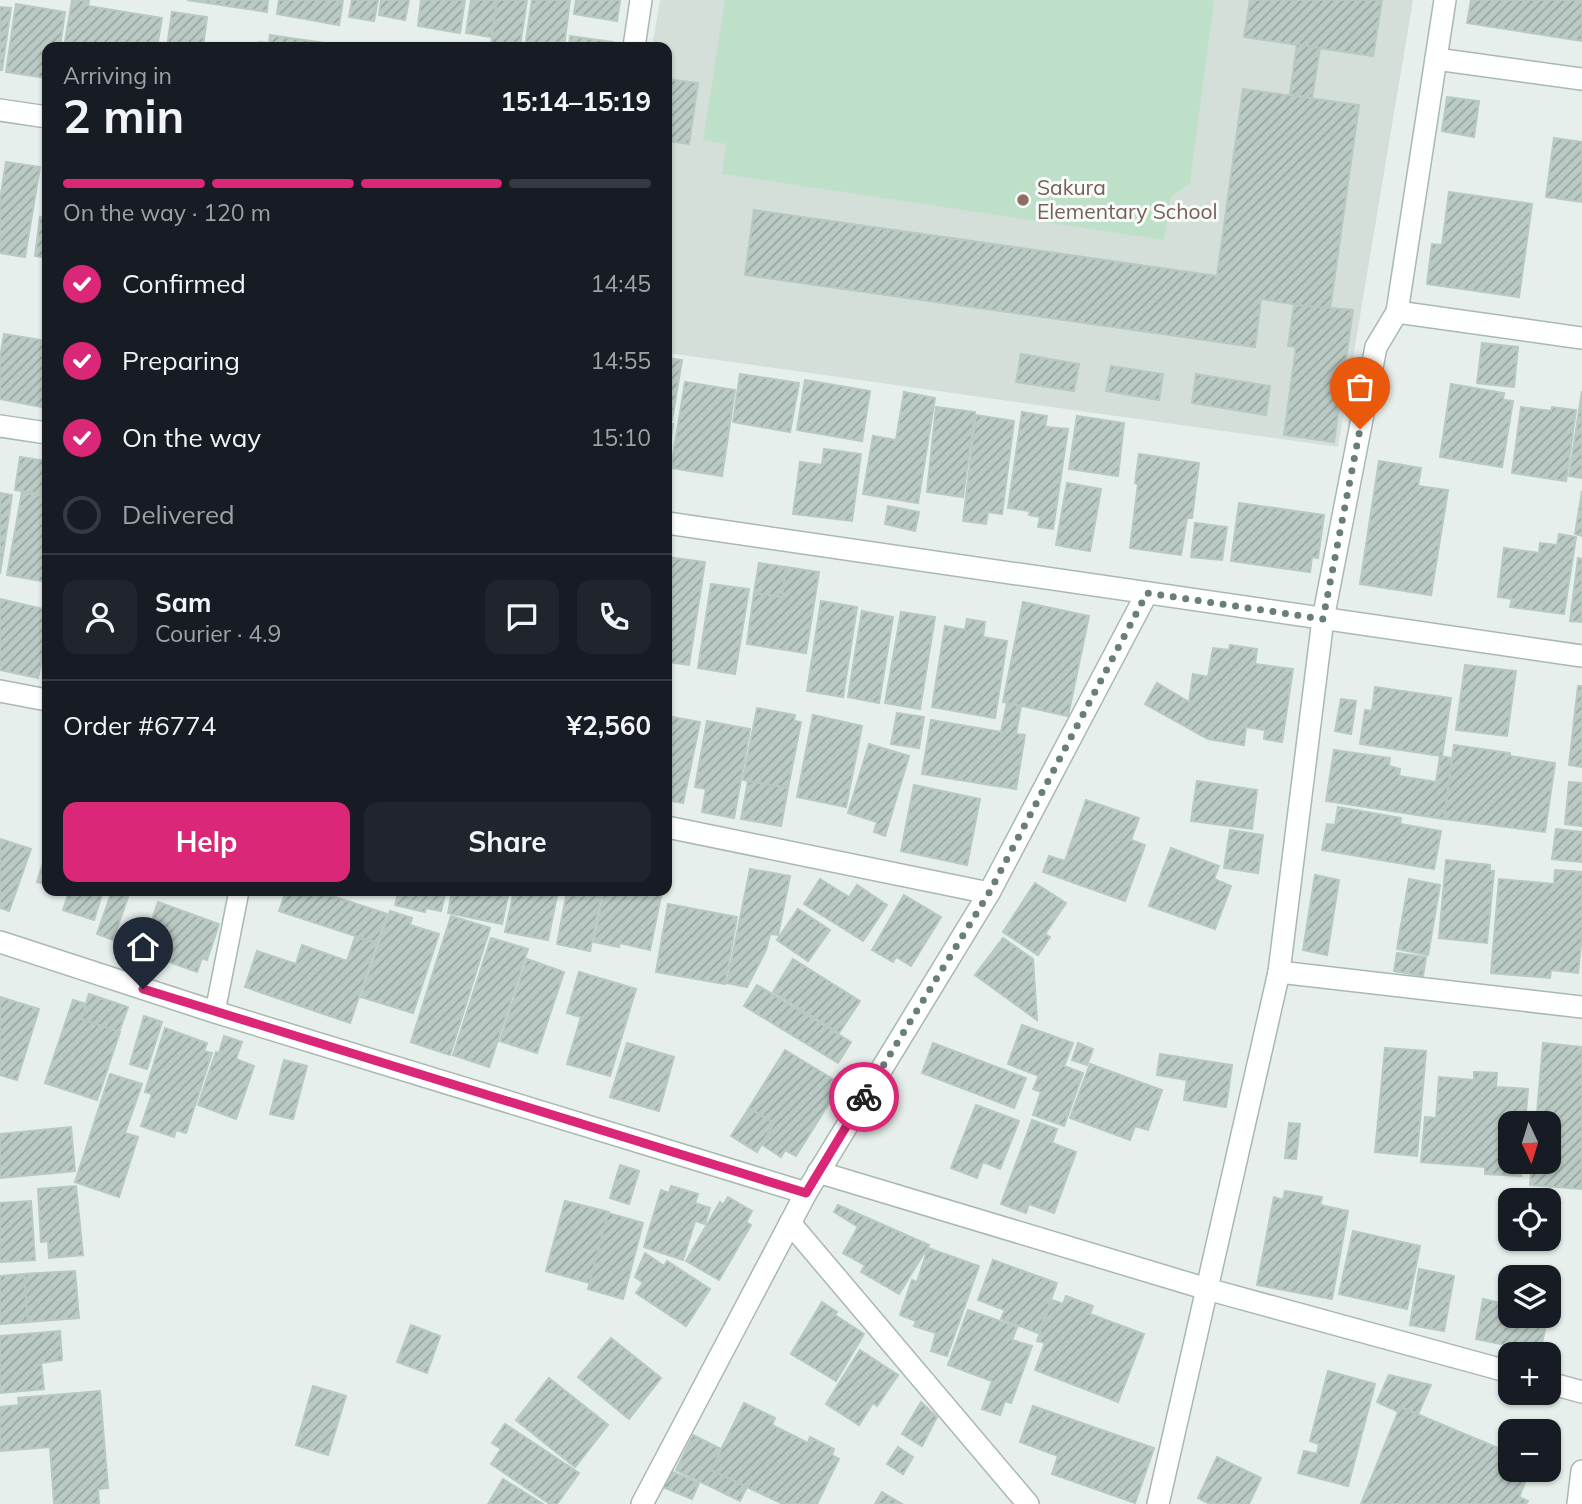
<!DOCTYPE html>
<html lang="en">
<head>
<meta charset="utf-8">
<style>
  body { margin:0; font-family:Mulish,sans-serif; background:#20242c; color:#f1f3f6; height:100vh; display:flex; flex-direction:column; font-size:26px; white-space:nowrap }
  * { box-sizing:border-box; margin:0 }
  p { font-size:23px; color:#9ea1a6 }
  .icon { flex:none; width:38px; height:38px; fill:none; stroke:currentColor; stroke-width:2; stroke-linecap:round; stroke-linejoin:round }
  .map { position:relative; flex:1; overflow:hidden }
  .side { position:absolute; left:42px; top:42px; width:630px; height:854px; display:flex; flex-direction:column; background:#171b24; border-radius:14px; box-shadow:0 2px 5px #0004 }
  .side>* { flex:none }
  .needle { width:46px; rotate:176deg }
  .fabs { position:absolute; left:1498px; top:1111px; display:grid; gap:14px }
  .fabs a { display:grid; place-items:center; width:63px; height:63px; border-radius:14px; background:#171b24; box-shadow:0 2px 5px #0004; font-size:35px }
  .pin { position:absolute; display:grid; place-items:center; width:60px; height:60px; color:#fff; margin:-72px -30px; border-radius:50% 50% 50% 0; rotate:-45deg; box-shadow:0 0 7px #0007 }
  .pin .icon { rotate:45deg }
  .courier { position:absolute; display:grid; place-items:center; width:70px; height:70px; margin:-35px; border:5px solid #db2777; border-radius:50%; background:#fff; color:#222; box-shadow:0 2px 9px #0007 }
  .overview em { font-style:normal; font-weight:700 }
  .overview div { display:flex; flex-direction:column-reverse }
  .overview { display:flex; align-items:center; justify-content:space-between; height:119px; padding:0 21px }
  h1 { font-size:46px; font-weight:700; line-height:52px }
  .bar { display:grid; grid-template-columns:repeat(4,1fr); gap:10px 7px; align-content:center; height:84px; padding:0 21px }
  .bar i { height:9px; border-radius:5px; background:#363941 }
  .bar .on { background:#db2777 }
  .bar p { grid-column:span 4 }
  .line { display:flex; align-items:center; gap:18px; padding:0 21px; border-top:2px solid #363941 }
  .line div { flex:1 }
  .round { display:grid; place-items:center; flex:none; width:74px; height:74px; border-radius:14px; background:#20242c }
  ol { padding:0 21px; list-style:none }
  li { display:flex; align-items:center; gap:21px; height:77px }
  li p { margin-inline-start:auto }
  li .icon { padding:7px; border-radius:50%; background:#db2777; color:#fff; stroke-width:4 }
  li:last-child { color:#9ea1a6 }
  li i { width:38px; height:38px; border:4px solid #363941; border-radius:50% }
  .cta { display:flex; gap:14px; margin-top:auto; padding:14px 21px }
  .cta a { flex:1; height:80px; border-radius:14px; background:#db2777; color:#fff; font-size:28px; font-weight:700; line-height:80px; text-align:center }
  .cta a+a { background:#20242c; color:#f1f3f6 }
  .map>svg:first-child { display:block }
  .built { fill:#d4dfda }
  .garden { fill:#bfe0c8 }
  .building { fill:url(#building-hatch); stroke:#b8c9c2; stroke-width:2 }
  .lines { fill:none; stroke-linecap:round; stroke-linejoin:round }
  .lane-casing { stroke:#a8b8b2; stroke-width:22 }
  .street-casing { stroke:#a8b8b2; stroke-width:24 }
  .lane { stroke:#fff; stroke-width:19 }
  .street { stroke:#fff; stroke-width:21 }
  .done { stroke:#687f78; stroke-width:7; stroke-dasharray:0 12.6 }
  .route { stroke:#db2777; stroke-width:9 }
  .education-dot { fill:#8d6e63; stroke:#f7fbf9; stroke-width:2.5 }
  .labels { text-anchor:middle; stroke-width:6; stroke-linejoin:round; paint-order:stroke }
  .education-label { font-size:21px; fill:#785e54; stroke:#f7fbf9; text-anchor:start }
</style>
</head>
<body>
<div class="map">
<svg width="1582" height="1504" viewBox="0 0 1582 1504">
  <defs>
    <pattern id="building-hatch" width="6" height="6" patternUnits="userSpaceOnUse" patternTransform="scale(1.75)"><rect width="6" height="6" fill="#bbcac4"/><path d="M-1 1l2-2M0 6l6-6M5 7l2-2" fill="none" stroke="#98a6a0"/></pattern>
  </defs>
  <rect width="100%" height="100%" fill="#e6efeb"/>
  <!-- built -->
  <path class="built" d="M660,0H1413L1338,447L667,353V47H652Z"/>
  <!-- garden -->
  <path class="garden" d="M725,0H1214L1190,183L1171,197L1164,240L722,174L726,144L703,140Z"/>
  <!-- building -->
  <g class="building">
    <path d="M72,0L89,1L88,6L162,18L157,47H64Z"/>
    <path d="M187,0H268L267,12Z"/>
    <path d="M279,0H343L339,25L277,14Z"/>
    <path d="M352,0H378L374,21L349,17Z"/>
    <path d="M381,0H409L405,20L379,15Z"/>
    <path d="M421,0H465L460,33L418,26Z"/>
    <path d="M471,0H497L491,37L466,33Z"/>
    <path d="M497,0H527L520,47L491,45Z"/>
    <path d="M532,0H570L564,47H525Z"/>
    <path d="M576,0H620L617,21L574,14Z"/>
    <path d="M1250,0H1382L1373,56L1244,37Z"/>
    <path d="M1471,0H1582V41L1467,23Z"/>
    <path d="M16,4L65,12L60,47H47V78L6,72Z"/>
    <path d="M0,7L11,8L2,70H0Z"/>
    <path d="M172,12L207,17L203,47H167Z"/>
    <path d="M270,35L325,43L324,47H258L259,42L269,43Z"/>
    <path d="M570,36L613,42L612,47H569Z"/>
    <path d="M1297,44L1320,48L1312,98L1290,94Z"/>
    <path d="M668,79L698,83L689,144L667,141Z"/>
    <path d="M1243,89L1359,105L1330,310L1261,299L1255,347L745,275L754,210L1217,276Z"/>
    <path d="M1447,97L1479,101L1474,137L1442,131Z"/>
    <path d="M1554,138L1582,142V202L1546,197Z"/>
    <path d="M6,162L40,167L25,257L0,253V200Z"/>
    <path d="M1449,192L1532,204L1519,297L1427,284L1432,244L1442,245Z"/>
    <path d="M47,201V258L35,256L40,217L45,218Z"/>
    <path d="M1294,305L1353,310L1334,442L1284,435L1296,347L1288,346Z"/>
    <path d="M4,334L47,341V408L0,399V358Z"/>
    <path d="M1482,343L1518,347L1514,387L1477,383Z"/>
    <path d="M1021,354L1079,364L1074,391L1016,382Z"/>
    <path d="M667,358L682,360L672,420L667,419Z"/>
    <path d="M1111,366L1163,374L1159,400L1106,391Z"/>
    <path d="M740,374L799,383L790,432L733,422Z"/>
    <path d="M1196,374L1270,386L1266,415L1192,403Z"/>
    <path d="M805,380L870,391L862,441L797,430Z"/>
    <path d="M685,382L735,390L722,476L671,468Z"/>
    <path d="M1451,384L1504,393L1503,400L1513,401L1502,467L1440,457Z"/>
    <path d="M1582,391V478L1569,476Z"/>
    <path d="M904,392L935,398L918,503L863,494L873,436L896,440Z"/>
    <path d="M936,407L975,412L963,497L927,492Z"/>
    <path d="M1521,407L1551,411L1552,407L1576,410L1566,481L1512,473Z"/>
    <path d="M1022,412L1047,416L1045,427L1068,429L1053,529L1038,527L1040,517L1029,515L1030,511L1008,508Z"/>
    <path d="M976,415L1014,421L1002,514L988,512L986,524L963,521Z"/>
    <path d="M1077,416L1124,423L1118,476L1069,469Z"/>
    <path d="M667,423L673,424L668,459H667Z"/>
    <path d="M824,449L861,454L852,521L793,514L800,462L822,465Z"/>
    <path d="M1139,454L1199,463L1192,518H1187L1181,555L1130,548L1138,484L1135,483Z"/>
    <path d="M20,457L47,461V495L15,490Z"/>
    <path d="M1379,461L1421,468L1418,486L1448,490L1431,595L1360,584Z"/>
    <path d="M1067,483L1101,489L1090,551L1056,545Z"/>
    <path d="M1582,491V536L1575,534Z"/>
    <path d="M22,492L47,497V582L7,575Z"/>
    <path d="M0,493L12,495L0,574Z"/>
    <path d="M1239,503L1324,515L1318,558L1312,557L1310,572L1231,561Z"/>
    <path d="M888,506L919,512L915,531L885,524Z"/>
    <path d="M1195,523L1227,527L1222,560L1191,557Z"/>
    <path d="M1559,534L1576,537L1564,614L1510,607L1512,599L1498,597L1504,548L1539,553L1540,543L1557,545Z"/>
    <path d="M667,557L705,562L689,665L667,662Z"/>
    <path d="M1578,558L1582,559V622L1570,621Z"/>
    <path d="M759,563L786,567L782,597L754,593Z"/>
    <path d="M786,567L819,572L806,653L747,644L754,593L782,597Z"/>
    <path d="M711,584L749,589L735,674L698,668Z"/>
    <path d="M0,599L47,610V634L38,678L0,670Z"/>
    <path d="M821,601L857,607L843,697L807,691Z"/>
    <path d="M1023,602L1089,616L1068,716L1003,702Z"/>
    <path d="M862,611L893,617L879,703L848,697Z"/>
    <path d="M901,612L935,617L920,709L885,703Z"/>
    <path d="M967,619L985,622L983,637L1007,641L995,718L932,707L945,626L965,630Z"/>
    <path d="M1230,645L1257,649L1255,664L1293,669L1282,742L1264,739L1265,730L1246,727L1244,745L1208,739L1145,704L1157,683L1189,702L1193,674L1208,677L1213,648L1229,650Z"/>
    <path d="M1465,665L1516,671L1507,736L1456,730Z"/>
    <path d="M1578,686H1582V767L1569,765Z"/>
    <path d="M1375,687L1451,698L1442,756L1360,744L1365,710L1372,711Z"/>
    <path d="M1341,699L1356,701L1351,734L1335,731Z"/>
    <path d="M1007,703L1021,706L1016,734L1025,735L1016,789L922,774L931,720L1001,732Z"/>
    <path d="M757,708L795,715L794,721L801,722L788,788L743,780Z"/>
    <path d="M897,713L924,717L919,748L891,744Z"/>
    <path d="M813,715L862,726L846,807L797,797Z"/>
    <path d="M667,716L700,722L683,803L667,800Z"/>
    <path d="M707,721L750,729L734,818L702,812L706,789L695,787Z"/>
    <path d="M869,744L909,756L885,836L874,832L877,822L848,813Z"/>
    <path d="M1454,745L1510,753V756L1555,763L1545,832L1444,819Z"/>
    <path d="M1334,750L1390,758L1389,766L1400,769L1399,776L1436,782L1440,756L1452,758L1444,819L1326,801Z"/>
    <path d="M748,781L788,788L781,826L741,819Z"/>
    <path d="M1197,781L1257,790L1252,829L1191,821Z"/>
    <path d="M1569,782L1582,783V826L1565,824Z"/>
    <path d="M914,785L980,799L967,865L901,851Z"/>
    <path d="M1086,800L1139,818L1131,840L1145,845L1125,901L1043,872L1049,856L1065,861Z"/>
    <path d="M1338,807L1401,818L1400,824L1441,831L1434,869L1322,850L1327,824L1335,825Z"/>
    <path d="M1556,829L1582,832V862L1552,859Z"/>
    <path d="M1230,830L1263,835L1258,873L1224,868Z"/>
    <path d="M0,839L31,849L9,911L0,908Z"/>
    <path d="M1171,848L1219,866L1214,879L1231,886L1215,929L1149,906Z"/>
    <path d="M47,850V885L37,882Z"/>
    <path d="M1446,860L1490,865V871H1494L1487,943L1439,938Z"/>
    <path d="M750,869L790,876L778,935L770,934L766,950L747,987L727,983Z"/>
    <path d="M1555,870L1582,872V934L1578,973L1551,970L1550,978L1491,973L1499,879L1554,884Z"/>
    <path d="M1315,875L1339,880L1327,955L1303,950Z"/>
    <path d="M820,879L849,897L857,885L887,905L863,941L804,904Z"/>
    <path d="M1409,879L1440,885L1428,955L1397,949Z"/>
    <path d="M1035,883L1066,903L1045,934L1050,937L1038,955L1003,932Z"/>
    <path d="M64,891H103L94,920L63,910L69,892Z"/>
    <path d="M112,891H130L113,940L97,934Z"/>
    <path d="M286,891H317L387,914L377,943L279,911Z"/>
    <path d="M399,891H446L441,911L426,908L425,912L395,905Z"/>
    <path d="M452,891H509L502,924L448,913Z"/>
    <path d="M514,891H558L548,940L505,932Z"/>
    <path d="M567,891H602L590,951L557,944Z"/>
    <path d="M604,891H662L650,950L620,943L619,947L594,942Z"/>
    <path d="M904,895L941,917L911,966L896,957L893,962L872,950Z"/>
    <path d="M158,902L219,924L207,960L202,958L197,972L141,952Z"/>
    <path d="M668,904L737,917L725,984L656,972Z"/>
    <path d="M798,909L830,930L808,961L777,940Z"/>
    <path d="M390,911L412,918L410,925L439,934L413,1013L361,997Z"/>
    <path d="M451,916L490,928L450,1055L411,1042Z"/>
    <path d="M355,937L377,943L350,1023L245,987L257,951L296,964L302,945L347,961Z"/>
    <path d="M491,938L528,949L489,1067L453,1055Z"/>
    <path d="M1003,938L1033,959L1037,1020L975,975Z"/>
    <path d="M1397,953L1426,957L1423,976L1394,971Z"/>
    <path d="M527,959L564,972L537,1053L500,1041Z"/>
    <path d="M793,959L860,1001L839,1033L773,992Z"/>
    <path d="M579,972L636,989L610,1076L567,1064L581,1017L567,1013Z"/>
    <path d="M757,985L851,1042L838,1063L744,1006Z"/>
    <path d="M89,994L128,1007L119,1032L81,1019Z"/>
    <path d="M0,997L39,1009L17,1080L0,1075Z"/>
    <path d="M73,1000L86,1004L81,1019L120,1032L97,1100L45,1083Z"/>
    <path d="M144,1016L162,1022L147,1069L130,1064Z"/>
    <path d="M1022,1025L1073,1043L1064,1066L1083,1073L1064,1126L1033,1115L1041,1092L1033,1089L1039,1076L1008,1064Z"/>
    <path d="M165,1028L207,1043L204,1051L212,1053L186,1133L176,1130L174,1137L141,1126L152,1094L145,1092Z"/>
    <path d="M224,1036L242,1042L236,1059L254,1066L236,1119L198,1105L216,1052L219,1053Z"/>
    <path d="M627,1043L674,1057L659,1111L610,1097Z"/>
    <path d="M933,1043L1026,1078L1014,1108L922,1073Z"/>
    <path d="M1078,1043L1093,1049L1087,1065L1072,1060Z"/>
    <path d="M1543,1043L1582,1047V1189L1530,1185L1532,1162H1549V1124H1536Z"/>
    <path d="M1385,1048L1426,1051L1417,1156L1375,1152Z"/>
    <path d="M785,1050L841,1084L796,1156L785,1150L781,1157L761,1144L774,1123L749,1108Z"/>
    <path d="M1160,1054L1232,1065L1226,1107L1184,1100L1187,1080L1157,1075Z"/>
    <path d="M284,1060L307,1066L293,1119L270,1114Z"/>
    <path d="M1090,1064L1162,1090L1148,1130L1135,1126L1130,1140L1070,1118Z"/>
    <path d="M1474,1072L1497,1073L1496,1087L1528,1089L1525,1124H1510V1162H1522L1521,1176L1485,1174V1167L1421,1162L1425,1117L1436,1118L1439,1077L1474,1080Z"/>
    <path d="M110,1074L142,1084L125,1133L138,1137L119,1197L75,1182Z"/>
    <path d="M976,1105L1019,1121L1000,1169L983,1162L977,1178L951,1168Z"/>
    <path d="M749,1108L774,1123L757,1152L731,1136Z"/>
    <path d="M1032,1120L1057,1129L1052,1143L1076,1152L1054,1213L1029,1204L1026,1213L1001,1204Z"/>
    <path d="M1289,1123L1300,1124L1296,1159L1285,1158Z"/>
    <path d="M71,1127L75,1171L0,1178V1134Z"/>
    <path d="M620,1165L639,1171L629,1204L610,1198Z"/>
    <path d="M76,1186L83,1255L49,1258L48,1241L41,1242L38,1189Z"/>
    <path d="M671,1186L698,1194L695,1203L710,1208L705,1224L695,1221L683,1260L644,1247L661,1190L669,1193Z"/>
    <path d="M1285,1191L1322,1197L1320,1205L1348,1211L1332,1299L1257,1285L1274,1197L1283,1200Z"/>
    <path d="M728,1197L752,1211L746,1222L751,1225L719,1280L686,1261L720,1202L723,1205Z"/>
    <path d="M31,1201L35,1260L0,1262V1203Z"/>
    <path d="M565,1201L609,1212L590,1283L546,1271Z"/>
    <path d="M838,1205L929,1245L899,1294L861,1272L865,1265L843,1253L858,1227L834,1212Z"/>
    <path d="M608,1213L643,1223L623,1299L588,1289Z"/>
    <path d="M1353,1231L1420,1246L1407,1309L1339,1294Z"/>
    <path d="M928,1248L979,1266L947,1356L931,1351L936,1333L914,1326L916,1321L900,1315L912,1280L917,1282Z"/>
    <path d="M645,1253L664,1266L667,1261L710,1289L686,1326L636,1293L643,1283L635,1277Z"/>
    <path d="M993,1260L1057,1283L1038,1333L1001,1319L1005,1310L978,1300Z"/>
    <path d="M1419,1269L1454,1276L1444,1331L1410,1325Z"/>
    <path d="M75,1271L79,1318L28,1322L24,1274Z"/>
    <path d="M24,1274L28,1322L0,1324V1276Z"/>
    <path d="M1066,1296L1093,1306L1090,1314L1144,1334L1118,1402L1035,1370L1045,1343L1037,1341L1052,1300L1063,1304Z"/>
    <path d="M1483,1299L1510,1305V1316H1548L1540,1352L1476,1339Z"/>
    <path d="M822,1302L837,1312L835,1315L864,1334L836,1381L791,1354Z"/>
    <path d="M968,1310L1017,1327L1012,1340L1032,1346L1011,1403L1005,1401L1000,1415L982,1409L992,1381L948,1365Z"/>
    <path d="M411,1325L440,1336L427,1373L397,1362Z"/>
    <path d="M60,1331L62,1360L41,1363L44,1389L0,1393V1336Z"/>
    <path d="M611,1338L661,1378L629,1419L578,1377Z"/>
    <path d="M860,1350L898,1375L877,1406L873,1403L859,1425L826,1404Z"/>
    <path d="M1328,1371L1375,1384L1348,1486L1298,1473L1304,1451L1317,1454L1319,1444L1310,1441Z"/>
    <path d="M1389,1375L1431,1385L1418,1414L1400,1407L1399,1412L1377,1402Z"/>
    <path d="M549,1378L608,1425L575,1467L516,1420Z"/>
    <path d="M313,1386L346,1396L328,1455L296,1445Z"/>
    <path d="M100,1391L108,1488L98,1489L99,1504H54L50,1447L0,1451V1407L19,1405L18,1398Z"/>
    <path d="M921,1402L937,1417L922,1446L902,1434Z"/>
    <path d="M744,1403L775,1418L772,1425L808,1443L810,1437L834,1449L832,1455L839,1459L817,1504H783L711,1470Z"/>
    <path d="M1033,1406L1154,1448L1135,1503L1052,1474L1058,1456L1020,1442Z"/>
    <path d="M1400,1407L1510,1453V1470H1530L1519,1497L1528,1501L1526,1504H1361Z"/>
    <path d="M505,1424L579,1473L557,1504H550L491,1464L501,1449L492,1443Z"/>
    <path d="M693,1435L721,1449L711,1470L747,1487L740,1501L676,1470Z"/>
    <path d="M898,1447L913,1457L903,1474L887,1464Z"/>
    <path d="M1217,1457L1261,1478L1249,1504H1210L1198,1498Z"/>
    <path d="M666,1469L699,1483L692,1499L658,1485Z"/>
    <path d="M503,1479L543,1504H488Z"/>
    <path d="M882,1492L902,1504H875Z"/>
  </g>
  <g class="lines">
    <!-- lane casing -->
    <g class="lane-casing">
      <path id="lane" d="M215,1012L239,891"/>
    </g>
    <!-- street casing -->
    <g class="street-casing">
      <g id="street">
        <path d="M634,47L641,0"/>
        <path d="M1436,59L1582,79"/>
        <path d="M0,110L47,117"/>
        <path d="M1397,312L1582,338"/>
        <path d="M0,426L47,433"/>
        <path d="M667,523L1582,656"/>
        <path d="M0,691L47,700"/>
        <path d="M667,827L989,893"/>
        <path d="M0,942L215,1012L806,1193"/>
        <path d="M1279,972L1582,1007"/>
        <path d="M818,1172L1207,1289L1510,1372"/>
        <path d="M790,1223L1028,1504"/>
        <path d="M1549,1383L1582,1392"/>
        <path d="M642,1504L806,1193L989,893L1147,593"/>
        <path d="M1158,1504L1279,972L1323,619L1376,347L1397,312L1445,0"/>
        <path d="M1578,1504L1582,1471"/>
      </g>
    </g>
    <!-- lane -->
    <use href="#lane" class="lane"/>
    <!-- street -->
    <use href="#street" class="street"/>
  </g>
  <g class="lines">
    <!-- done -->
    <path class="done" d="M864,1097L989,893L1147,593L1323,619L1360,429"/>
    <!-- route -->
    <path class="route" d="M143,989L806,1193L864,1097"/>
  </g>
  <!-- markers -->
  <circle class="education-dot" cx="1023" cy="200" r="7"/>
  <g class="labels">
    <!-- education labels -->
    <g class="education-label">
      <text x="1037" y="195">Sakura<tspan x="1037" dy="24">Elementary School</tspan></text>
    </g>
  </g>
</svg>
<div class="fabs">
<a><svg class="needle" viewBox="-14 -14 28 28"><path d="M0-13l5 13h-10z" fill="#e53935"/><path d="M0 13l5-13h-10z" fill="#9ea1a6"/></svg></a>
<a><svg class="icon" aria-label="locate" viewBox="0 0 24 24"><circle cx="12" cy="12" r="6"/><path d="M12 2v4M12 18v4M2 12h4M18 12h4"/></svg></a>
<a><svg class="icon" aria-label="layers" viewBox="0 0 24 24"><path d="M12 4l9 5-9 5-9-5zM3 14l9 5 9-5"/></svg></a>
<a>+</a>
<a>−</a>
</div>
<div class="pin" style="left:1360px;top:429px;background:#ea580c"><svg class="icon" aria-label="bag" viewBox="0 0 24 24"><path d="M5 8h14l-1 12H6zM9 8a3 3 0 0 1 6 0"/></svg></div>
<div class="pin" style="left:143px;top:989px;background:#1f2937"><svg class="icon" aria-label="home" viewBox="0 0 24 24"><path d="M3 11l9-7 9 7M6 9v11h12V9"/></svg></div>
<div class="courier" style="left:864px;top:1097px"><svg class="icon" aria-label="bike" viewBox="0 0 24 24"><circle cx="6" cy="16" r="4"/><circle cx="18" cy="16" r="4"/><path d="M6 16l4-8h5l3 8M10 8l3 8H6M13 5h3"/></svg></div>
<section class="side">
<div class="overview"><div><h1>2 min</h1><p>Arriving in</p></div><em>15:14–15:19</em></div>
<div class="bar"><i class="on"></i><i class="on"></i><i class="on"></i><i></i><p>On the way · 120 m</p></div>
<ol>
<li><svg class="icon" aria-label="check" viewBox="0 0 24 24"><path d="M5 12l5 5 9-10"/></svg>Confirmed<p>14:45</p></li>
<li><svg class="icon" aria-label="check" viewBox="0 0 24 24"><path d="M5 12l5 5 9-10"/></svg>Preparing<p>14:55</p></li>
<li><svg class="icon" aria-label="check" viewBox="0 0 24 24"><path d="M5 12l5 5 9-10"/></svg>On the way<p>15:10</p></li>
<li><i></i>Delivered</li>
</ol>
<div class="line" style="height:126px"><a class="round"><svg class="icon" aria-label="person" viewBox="0 0 24 24"><circle cx="12" cy="8" r="4"/><path d="M4 21q1-7 8-7t8 7"/></svg></a><div><b>Sam</b><p>Courier · 4.9</p></div><a class="round"><svg class="icon" aria-label="chat" viewBox="0 0 24 24"><path d="M4 5h16v11H9l-5 4z"/></svg></a><a class="round"><svg class="icon" aria-label="phone" viewBox="0 0 24 24"><path d="M5 4h4l2 5-3 2q2 4 5 5l2-3 5 2v4C11 20 4 13 5 4z"/></svg></a></div>
<div class="line" style="height:91px"><div>Order #6774</div><b>¥2,560</b></div>
<div class="cta"><a>Help</a><a>Share</a></div>
</section>
</div>
</body>
</html>
